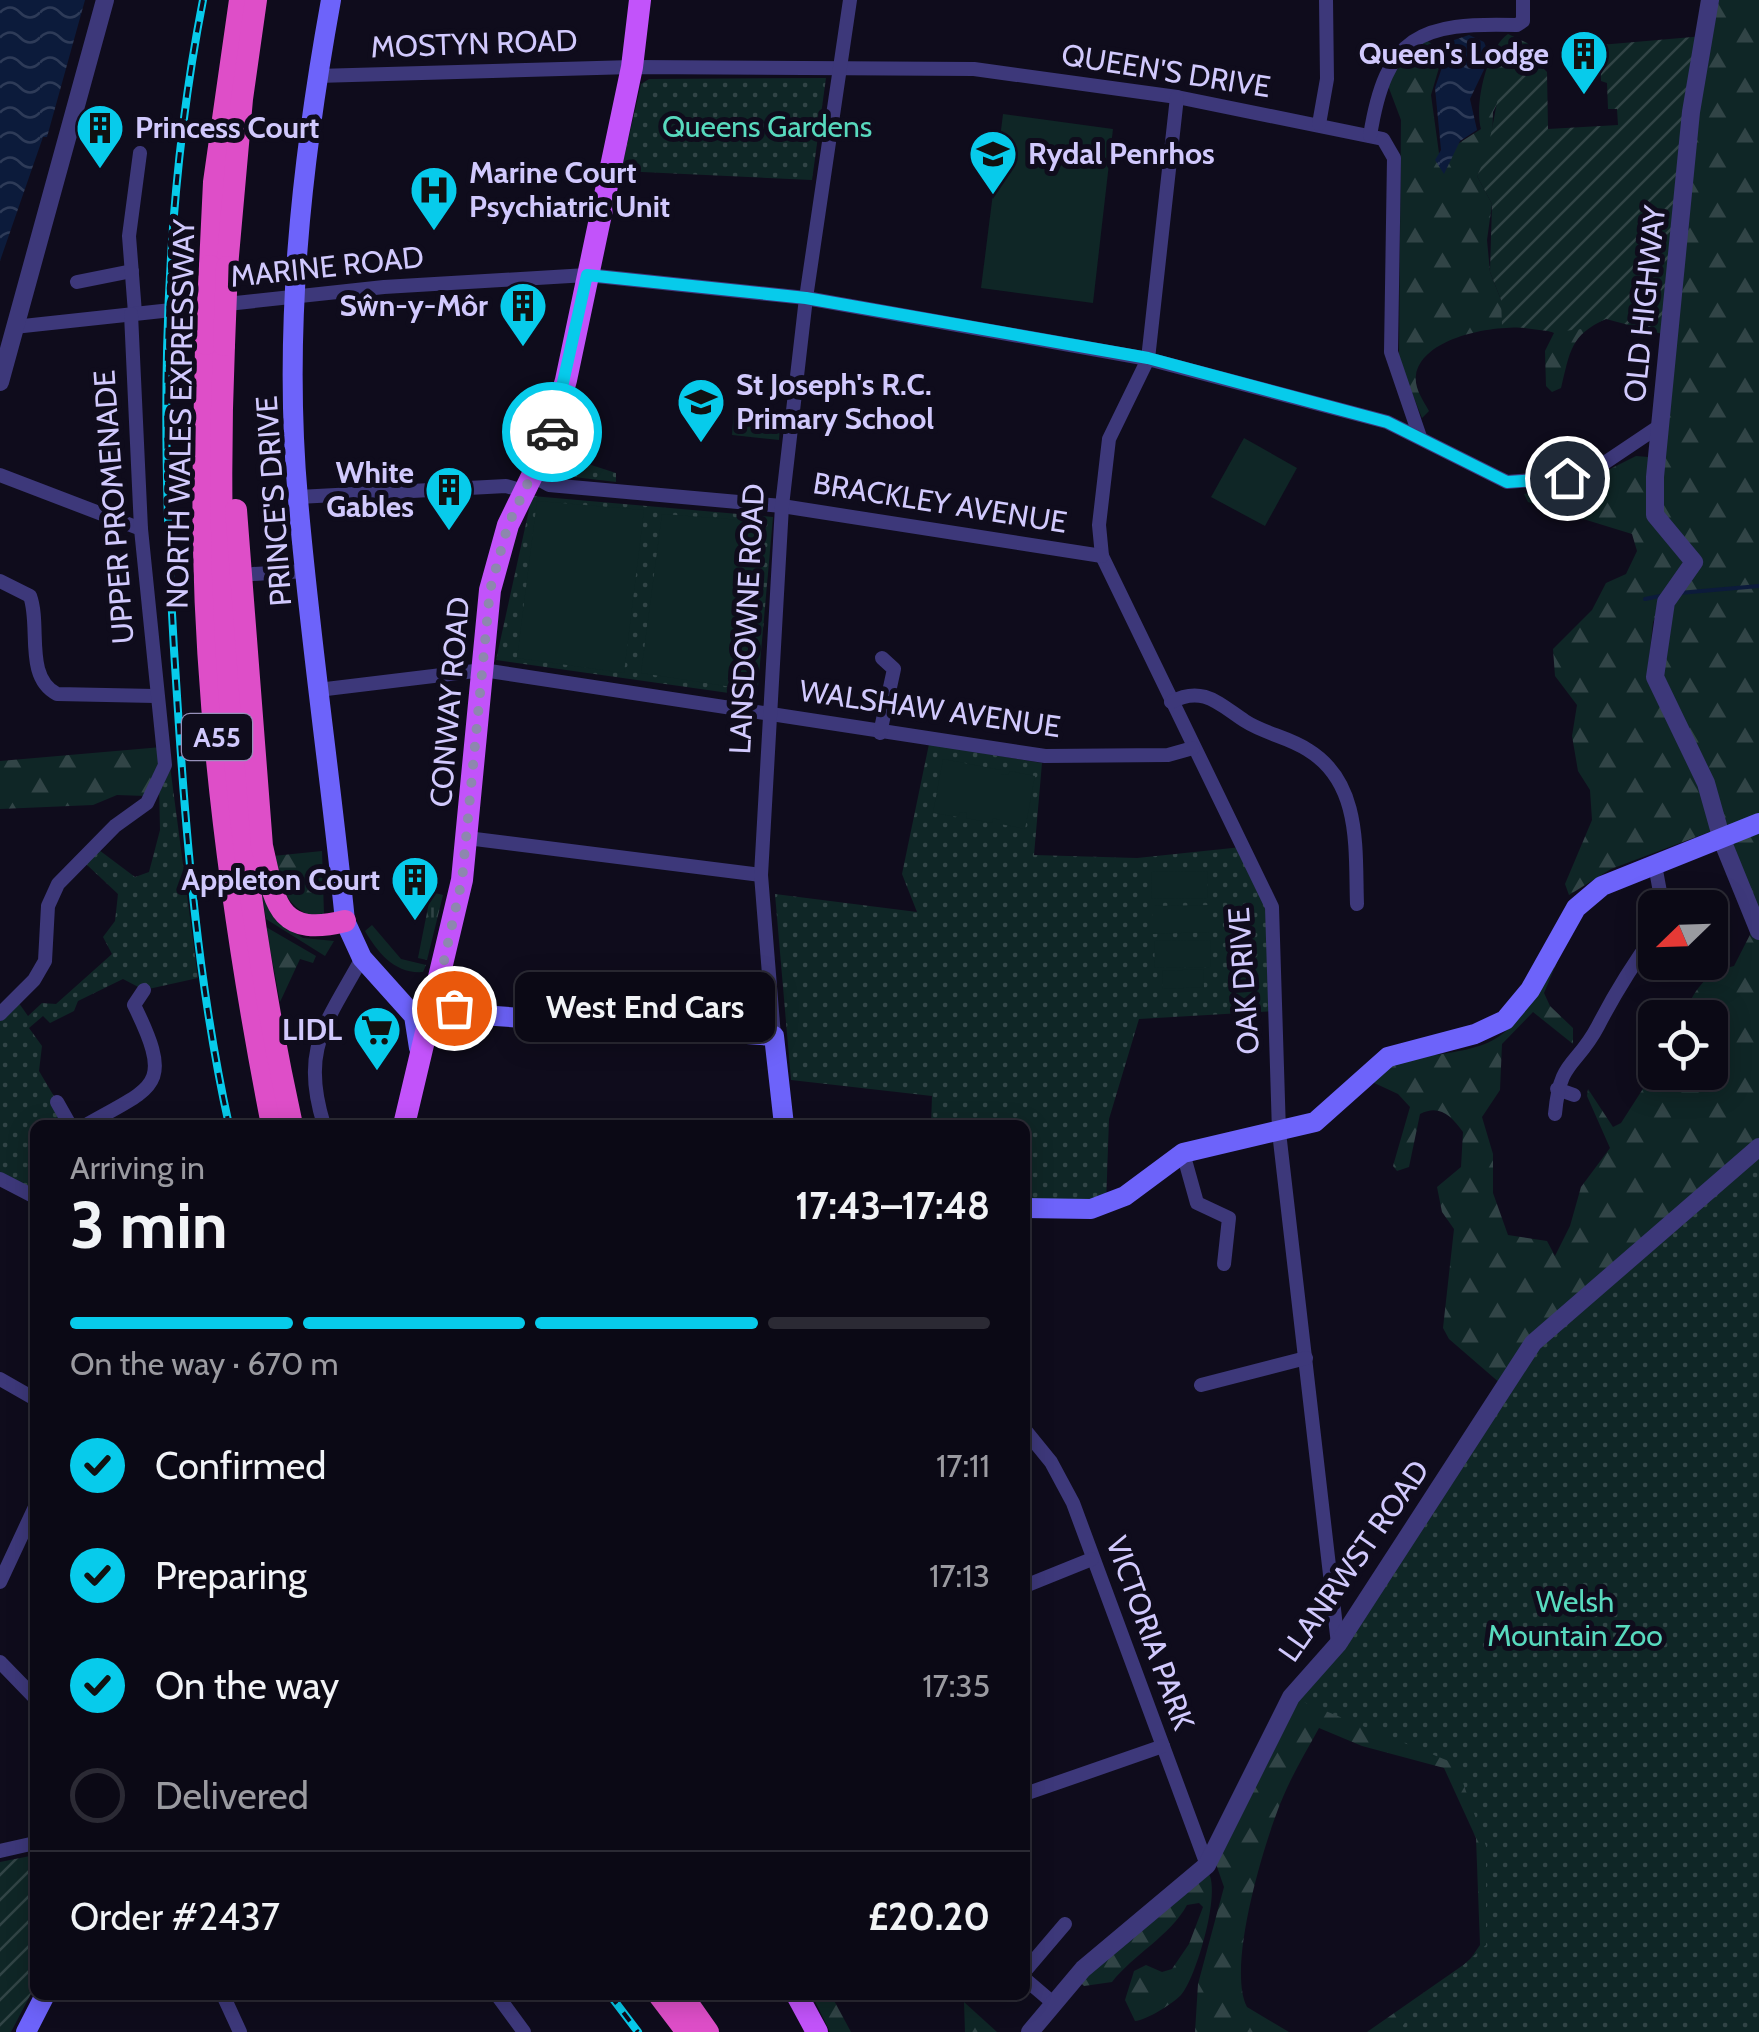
<!DOCTYPE html>
<html lang="en">
<head>
<meta charset="utf-8">
<style>
  body { margin:0; font-family:Cabin,sans-serif; background:#191722; color:#f1f3f6; height:100vh; display:flex; flex-direction:column; font-size:38px; white-space:nowrap }
  * { box-sizing:border-box; margin:0 }
  p { font-size:32px; color:#9a9aa0 }
  .icon { flex:none; width:55px; height:55px; fill:none; stroke:currentColor; stroke-width:2; stroke-linecap:round; stroke-linejoin:round }
  .map { position:relative; flex:1; overflow:hidden }
  .side { position:absolute; left:30px; top:1120px; width:1000px; height:880px; display:flex; flex-direction:column; background:#0b0915; border-radius:15px; box-shadow:0 5px 25px #0003,0 0 0 2px #2b2a34 }
  .side>* { flex:none }
  .needle { width:65px; rotate:247deg }
  .buttons { position:absolute; left:1638px; top:890px; display:grid; gap:20px }
  .buttons a { display:grid; place-items:center; width:90px; height:90px; border-radius:15px; background:#0b0915; box-shadow:0 5px 25px #0003,0 0 0 2px #2b2a34; font-size:50px }
  .pin { position:absolute; display:grid; place-items:center; width:85px; height:85px; color:#fff; margin:-42px; border:5px solid #fff; border-radius:50%; box-shadow:0 2px 10px #0007 }
  .courier { position:absolute; display:grid; place-items:center; width:100px; height:100px; margin:-50px; border:8px solid #07cbeb; border-radius:50%; background:#fff; color:#222; box-shadow:0 2px 12px #0007 }
  .bubble { position:absolute; height:70px; border-radius:15px; background:#0b0915; box-shadow:0 5px 25px #0003,0 0 0 2px #2b2a34; font-size:32px; font-weight:800; line-height:70px; text-align:center }
  .head em { font-style:normal; font-weight:800 }
  .head div { display:flex; flex-direction:column-reverse }
  .head { display:flex; align-items:center; justify-content:space-between; height:170px; padding:0 40px }
  h1 { font-size:65px; font-weight:800; line-height:75px }
  .bar { display:grid; grid-template-columns:repeat(4,1fr); gap:15px 10px; align-content:center; height:120px; padding:0 40px }
  .bar i { height:12px; border-radius:8px; background:#2b2a34 }
  .bar .current { background:#07cbeb }
  .bar p { grid-column:span 4 }
  .line { display:flex; align-items:center; gap:25px; padding:0 40px; border-top:2px solid #2b2a34 }
  .line div { flex:1 }
  ol { padding:0 40px; list-style:none }
  li { display:flex; align-items:center; gap:30px; height:110px }
  li p { margin-inline-start:auto }
  li .icon { padding:10px; border-radius:50%; background:#07cbeb; color:#111; stroke-width:4 }
  li:last-child { color:#9a9aa0 }
  li i { width:55px; height:55px; border:5px solid #2b2a34; border-radius:50% }
  .map>svg:first-child { display:block }
  .grass { fill:url(#grass-tufts) }
  .forest { fill:url(#forest-firs) }
  .park { fill:url(#park-dots) }
  .garden { fill:url(#garden-furrows) }
  .pitch { fill:#0f2626 }
  .water { fill:url(#water-waves) }
  .lines { fill:none; stroke-linecap:round; stroke-linejoin:round }
  .stream { stroke:#0c1b3b; stroke-width:4 }
  .minor { stroke:#3d387a; stroke-width:14 }
  .tertiary { stroke:#3d387a; stroke-width:18 }
  .secondary { stroke:#6d63fa; stroke-width:20 }
  .primary { stroke:#c253fa; stroke-width:22 }
  .trunk { stroke:#de4ec8; stroke-width:22 }
  .rail-casing { stroke:#07cbeb; stroke-width:8 }
  .rail { stroke:#0f0c1c; stroke-width:4; stroke-dasharray:11; stroke-linecap:butt }
  .trunk-bridge { stroke:#de4ec8; stroke-width:22 }
  .done { stroke:#8d87ae; stroke-width:10; stroke-dasharray:0 18 }
  .route { stroke:#07cbeb; stroke-width:12 }
  .labels { text-anchor:middle; stroke-width:10; stroke-linejoin:round; paint-order:stroke }
  .shield { fill:#0f0c1c; stroke:#9790ba; stroke-width:2.5 }
  .shield-label { font-size:28px; font-weight:bold; fill:#d1c9fd }
  .street-label { font-size:30px; fill:#d1c9fd; stroke:#0f0c1c }
  .poi-label { font-size:30px; font-weight:bold; fill:#d1c9fd; stroke:#0f0c1c; text-anchor:end }
  .park-label { font-size:30px; fill:#58dabe; stroke:#0f0c1c }
</style>
</head>
<body>
<div class="map">
<svg width="1759" height="2032" viewBox="0 0 1759 2032">
  <defs>
    <pattern id="grass-tufts" width="24" height="20" patternUnits="userSpaceOnUse" patternTransform="scale(2.5)"><rect width="24" height="20" fill="#0f2626"/><path d="M3 7l-1-3M5 7V3M7 7l1-3M15 17l-1-3M17 17v-4M19 17l1-3" fill="none" stroke="#314446"/></pattern>
    <pattern id="forest-firs" width="22" height="20" patternUnits="userSpaceOnUse" patternTransform="scale(2.5)"><rect width="22" height="20" fill="#0f2626"/><path d="M5 1l3.5 6h-7zM16 11l3.5 6h-7z" fill="#314446"/></pattern>
    <pattern id="park-dots" width="8" height="8" patternUnits="userSpaceOnUse" patternTransform="scale(2.5)"><rect width="8" height="8" fill="#0f2626"/><path d="M2 2h.1M6 6h.1" fill="none" stroke="#314446" stroke-width="1.8" stroke-linecap="round"/></pattern>
    <pattern id="garden-furrows" width="10" height="10" patternUnits="userSpaceOnUse" patternTransform="scale(2.5)"><rect width="10" height="10" fill="#0f2626"/><path d="M-1 1l2-2M0 10L10 0M9 11l2-2" fill="none" stroke="#314446"/></pattern>
    <pattern id="water-waves" width="16" height="10" patternUnits="userSpaceOnUse" patternTransform="scale(2.5)"><rect width="16" height="10" fill="#0c1b3b"/><path d="M0 5q4-4 8 0t8 0" fill="none" stroke="#2e3b58"/></pattern>
  </defs>
  <rect width="100%" height="100%" fill="#0f0c1c"/>
  <!-- grass -->
  <g class="grass">
    <path d="M260,884L290,930L303,938L334,941L325,956L266,919Z"/>
    <path d="M431,892L443,895L427,960L418,958Z"/>
    <path d="M372,925L401,959L426,965L423,972C395,974 378,953 365,931Z"/>
  </g>
  <!-- forest -->
  <g class="forest">
    <path d="M1710,0H1759V1147L1501,1384L1449,1339L1443,1328L1454,1229L1442,1212L1437,1187L1461,1167L1463,1132C1451,1116 1440,1104 1420,1114L1409,1167L1397,1171L1393,1166L1410,1107L1398,1094L1370,1081C1407,1044 1471,1064 1507,1030C1530,1008 1552,959 1570,931L1544,993L1550,1006L1573,1028V1044L1533,1012L1502,1044L1500,1090L1482,1117L1493,1154V1193L1508,1235L1547,1241L1555,1256L1570,1226L1581,1187L1610,1148L1587,1096L1588,1089L1613,1127L1621,1123L1655,1070L1710,1072V1018L1682,1017C1696,990 1702,974 1734,966L1756,923L1655,677L1666,602L1694,562L1655,515Z"/>
    <path d="M1508,34L1527,43L1543,58L1539,64L1515,68L1493,112L1492,146L1477,176L1492,204L1487,240L1490,272L1501,300L1606,319C1570,335 1570,352 1561,388L1552,392L1546,386L1545,351L1554,333C1521,319 1423,331 1416,375C1414,388 1423,400 1429,411L1422,418L1399,360L1401,120L1384,75L1422,36L1443,54L1431,95L1441,168L1456,145L1481,129C1474,105 1487,48 1508,34Z"/>
    <path d="M1636,456L1648,457L1650,517L1683,562L1653,622L1647,678L1698,784L1712,831L1611,869L1569,895L1565,884L1592,820L1590,790L1578,771L1572,736L1577,705L1555,676L1553,649L1592,610L1606,583L1626,574L1637,551L1632,534L1528,502L1524,494L1584,482Z"/>
    <path d="M162,747L165,765L146,796L117,795L93,805L0,809V761Z"/>
    <path d="M322,851L324,915L314,918C284,904 281,886 273,856Z"/>
    <path d="M266,927L316,956L313,963L300,959L280,1002Z"/>
    <path d="M1539,1343L1495,1954L1416,2032H1367L1469,1961L1480,1945L1476,1838L1444,1768L1362,1746L1319,1728C1307,1750 1293,1773 1283,1797C1265,1839 1226,1967 1247,2007L1289,2032H1195L1198,1984L1224,1887L1216,1864L1293,1706Z"/>
    <path d="M1207,1871C1223,1887 1196,1979 1181,1995C1172,2004 1147,2020 1135,2021L1125,2000L1134,1971L1146,1965L1162,1972L1172,1969L1189,1944L1203,1907L1199,1903L1187,1905C1170,1936 1134,1954 1112,1982L1084,1986L1078,1980Z"/>
    <path d="M812,1995H831L851,2032H830Z"/>
    <path d="M964,2002L997,2032H965Z"/>
  </g>
  <!-- park -->
  <g class="park">
    <path d="M826,78L812,180L621,171L641,84L649,79Z"/>
    <path d="M573,410L587,418L585,463L616,473V482L557,475L553,466Z"/>
    <path d="M532,496L773,517L757,697L496,660Z"/>
    <path d="M929,744L1042,763L1034,855L1137,858L1242,847L1272,907L1276,1011L1139,1019L1109,1119L1106,1205L1025,1208V1125H931L932,1096L791,1080L775,894L917,912L902,874Z"/>
    <path d="M170,766L198,978L144,990L123,979L78,1001L74,1011L50,1023L43,1016L29,1028L42,1046L39,1071L71,1125H35V1197L0,1179V1014L16,999L28,1016L42,1003L56,1004L112,954L103,937L115,921L118,894L86,864L99,850L135,877L149,872L160,830L159,786Z"/>
    <path d="M1759,1147V2032H1398L1419,2004L1486,1945V1846L1456,1764L1291,1697L1533,1343Z"/>
  </g>
  <!-- garden -->
  <g class="garden">
    <path d="M1704,36L1670,336L1606,319L1582,329L1555,332L1502,325L1501,300L1490,272L1492,204L1477,176C1493,144 1493,112 1503,77L1515,68L1539,64L1547,72L1548,129L1618,125L1617,109H1608L1607,83L1601,81L1600,45Z"/>
    <path d="M35,1855V1986L11,2032H0V1862Z"/>
  </g>
  <!-- pitch -->
  <g class="pitch">
    <path d="M1003,114L1113,129L1093,303L981,288Z"/>
    <path d="M734,409L781,413L779,440L732,435Z"/>
    <path d="M1244,438L1297,468L1265,526L1211,497Z"/>
    <path d="M537,501L644,510L624,673L517,658Z"/>
    <path d="M662,514L766,522L751,690L641,673Z"/>
    <path d="M943,759L1001,770V774L1008,775L1010,771L1035,776L1025,829L1000,824V820L993,818L992,823L966,818L967,813L960,812L958,817L933,813Z"/>
    <path d="M1207,871L1208,898L1152,899L1151,872Z"/>
    <path d="M1209,905V932L1153,934V906Z"/>
    <path d="M1210,940L1211,967L1155,968L1154,941Z"/>
    <path d="M1203,969L1204,987L1163,989L1162,971Z"/>
  </g>
  <!-- water -->
  <g class="water">
    <path d="M0,0H85L47,137H43L0,261Z"/>
    <path d="M1469,35L1484,42L1490,57L1470,99L1477,130L1460,141L1444,174L1435,160L1441,150L1435,88L1451,41Z"/>
  </g>
  <g class="lines">
    <!-- stream -->
    <g class="stream">
      <path d="M1679,593L1759,586"/>
      <path d="M1645,599L1660,596"/>
    </g>
    <!-- minor -->
    <g class="minor">
      <path d="M317,76L632,67L974,69L1177,97L1383,139L1394,158L1391,352L1420,437"/>
      <path d="M1177,97L1148,359L1109,439L1099,525L1102,556L1272,907L1279,1132L1338,1644"/>
      <path d="M1319,124L1327,79L1326,0"/>
      <path d="M1370,136C1386,35 1420,22 1517,25L1523,21V0"/>
      <path d="M77,282L132,271"/>
      <path d="M135,313L129,236L140,153"/>
      <path d="M14,327L384,287L587,275L806,298L1148,359L1387,422L1507,482L1585,476L1661,425"/>
      <path d="M0,475L141,529"/>
      <path d="M533,476L549,485L782,506L1102,556"/>
      <path d="M298,497L506,486L524,491"/>
      <path d="M253,574L307,571"/>
      <path d="M0,581L30,596C41,626 24,677 57,694L155,696"/>
      <path d="M318,690L483,670L1045,756L1168,755L1193,748"/>
      <path d="M1171,702C1203,685 1219,704 1245,721C1265,734 1289,737 1308,750C1362,783 1355,850 1357,904"/>
      <path d="M880,733L894,669L882,658"/>
      <path d="M467,838L761,875"/>
      <path d="M1655,865L1663,908"/>
      <path d="M0,1014L34,980L45,961L48,906L58,884L115,826L147,803L165,765L141,529L131,314"/>
      <path d="M774,1036L761,875L782,506L806,298L850,0"/>
      <path d="M1557,1089L1574,1095"/>
      <path d="M57,1102L70,1125"/>
      <path d="M1555,1114C1560,1058 1576,1068 1598,1026C1615,993 1633,964 1655,934"/>
      <path d="M86,1125C154,1086 175,1088 134,1005L144,990"/>
      <path d="M324,1125C300,1049 326,1024 362,958"/>
      <path d="M1183,1153L1197,1203L1229,1218L1224,1264"/>
      <path d="M0,1179L35,1197"/>
      <path d="M0,1379L35,1399"/>
      <path d="M1201,1385L1306,1358"/>
      <path d="M1025,1430L1051,1462L1073,1503L1207,1865"/>
      <path d="M0,1582L35,1507"/>
      <path d="M1025,1586L1092,1559"/>
      <path d="M0,1662L35,1698"/>
      <path d="M1025,1794L1163,1746"/>
      <path d="M0,1851L35,1843"/>
      <path d="M1025,1971L1065,1924"/>
      <path d="M1025,1979L1052,2002"/>
      <path d="M223,1995L240,2032"/>
      <path d="M497,1995L524,2032"/>
    </g>
    <!-- tertiary -->
    <g class="tertiary">
      <path d="M1710,0L1691,112L1655,477V515L1694,562L1666,602L1655,677L1706,783L1722,840L1759,931"/>
      <path d="M0,382L105,0"/>
      <path d="M1030,2032L1083,1969L1207,1865L1291,1697L1338,1644L1533,1343L1759,1147"/>
    </g>
    <!-- secondary -->
    <g class="secondary">
      <path d="M331,0C301,165 283,331 298,499C310,640 331,780 345,921L362,958L414,1016L419,1048"/>
      <path d="M427,1015L429,1027L449,1016L467,1014L774,1036L784,1125"/>
      <path d="M1025,1208L1091,1209L1125,1196L1183,1153L1315,1122L1388,1057L1475,1034L1505,1020L1530,990L1576,908L1602,886L1759,823"/>
      <path d="M26,2032L45,1995"/>
    </g>
    <!-- primary -->
    <g class="primary">
      <path d="M404,1125L462,880L490,590L508,525L548,443L566,380L632,67L640,0"/>
      <path d="M797,1995L817,2032"/>
    </g>
    <!-- trunk -->
    <g class="trunk">
      <path d="M210,266L214,182L240,0"/>
      <path d="M227,267L242,99L256,0"/>
      <path d="M206,344C205,413 202,482 204,550C208,743 235,936 272,1125"/>
      <path d="M224,345C213,607 236,869 292,1125"/>
      <path d="M236,510L262,846C275,903 277,938 345,921"/>
      <path d="M659,1995L687,2032"/>
      <path d="M682,1995L708,2032"/>
    </g>
    <!-- rail casing -->
    <g class="rail-casing">
      <g id="rail">
        <path d="M203,0C158,230 161,463 177,696C186,839 198,985 229,1125"/>
        <path d="M610,1995L638,2032"/>
      </g>
    </g>
    <!-- rail -->
    <use href="#rail" class="rail"/>
    <!-- trunk-bridge -->
    <g class="trunk-bridge">
      <path d="M206,344L210,266"/>
      <path d="M224,345L227,267"/>
    </g>
  </g>
  <g class="lines">
    <!-- done -->
    <path class="done" d="M454,1008L438,988L462,880L490,590L508,525L552,432"/>
    <!-- route -->
    <path class="route" d="M552,432L587,275L806,298L1148,358L1387,422L1507,482L1567,478"/>
  </g>
  <!-- icons -->
  <defs>
    <g id="building-pin" transform="scale(2.5)"><path d="M0 17L-7.5 6A9.5 9.5 0 1 1 7.5 6Z" fill="#07cbeb" stroke="#0f0c1c"/><path d="M-4-6H4V6H1V3H-1V6H-4ZM-2.5-4.3h1.7v1.8h-1.7ZM.8-4.3h1.7v1.8H.8ZM-2.5-1h1.7V.8h-1.7ZM.8-1h1.7V.8H.8Z" fill="#111"/></g>
    <g id="school-pin" transform="scale(2.5)"><path d="M0 17L-7.5 6A9.5 9.5 0 1 1 7.5 6Z" fill="#07cbeb" stroke="#0f0c1c"/><path d="M0-5L7-2L0 1L-7-2ZM-4 1L0 2.5L4 1V4Q0 6-4 4Z" fill="#111"/></g>
    <g id="hospital-pin" transform="scale(2.5)"><path d="M0 17L-7.5 6A9.5 9.5 0 1 1 7.5 6Z" fill="#07cbeb" stroke="#0f0c1c"/><path d="M-5-5h3v3.5h4V-5h3V5h-3V1.5h-4V5h-3Z" fill="#111"/></g>
    <g id="supermarket-pin" transform="scale(2.5)"><path d="M0 17L-7.5 6A9.5 9.5 0 1 1 7.5 6Z" fill="#07cbeb" stroke="#0f0c1c"/><path d="M-6-5.5h2.5l.6 2H6L4.5 2H-2.5L-4.4-4H-6ZM-1.5 3.2a1.3 1.3 0 1 0 .1 0ZM3 3.2a1.3 1.3 0 1 0 .1 0Z" fill="#111"/></g>
  </defs>
  <g fill-rule="evenodd">
    <use href="#building-pin" x="1584" y="54"/>
    <use href="#building-pin" x="100" y="128"/>
    <use href="#school-pin" x="993" y="154"/>
    <use href="#hospital-pin" x="434" y="190"/>
    <use href="#building-pin" x="523" y="306"/>
    <use href="#school-pin" x="701" y="402"/>
    <use href="#building-pin" x="449" y="490"/>
    <use href="#building-pin" x="415" y="880"/>
    <use href="#supermarket-pin" x="377" y="1030"/>
  </g>
  <g class="labels">
    <!-- shield labels -->
    <rect class="shield" x="182" y="714" width="70" height="46" rx="8"/>
    <g class="shield-label">
      <text x="217" y="747">A55</text>
    </g>
    <!-- street labels -->
    <g class="street-label">
      <text transform="translate(474 44) rotate(-2)" y="10">MOSTYN ROAD</text>
      <text transform="translate(1166 71) rotate(9)" y="10">QUEEN'S DRIVE</text>
      <text transform="translate(327 267) rotate(-6)" y="10">MARINE ROAD</text>
      <text transform="translate(1645 304) rotate(-84)" y="10">OLD HIGHWAY</text>
      <text transform="translate(181 414) rotate(-89)" y="10">NORTH WALES EXPRESSWAY</text>
      <text transform="translate(274 501) rotate(-94)" y="10">PRINCE'S DRIVE</text>
      <text transform="translate(940 503) rotate(9)" y="10">BRACKLEY AVENUE</text>
      <text transform="translate(114 507) rotate(-94)" y="10">UPPER PROMENADE</text>
      <text transform="translate(747 619) rotate(-87)" y="10">LANSDOWNE ROAD</text>
      <text transform="translate(450 702) rotate(-85)" y="10">CONWAY ROAD</text>
      <text transform="translate(930 709) rotate(8)" y="10">WALSHAW AVENUE</text>
      <text transform="translate(1244 981) rotate(-94)" y="10">OAK DRIVE</text>
      <text transform="translate(1354 1561) rotate(-55)" y="10">LLANRWST ROAD</text>
      <text transform="translate(1150 1633) rotate(70)" y="10">VICTORIA PARK</text>
    </g>
    <!-- poi labels -->
    <g class="poi-label">
      <text x="1549" y="64">Queen's Lodge</text>
      <text x="135" y="138" text-anchor="start">Princess Court</text>
      <text x="1028" y="164" text-anchor="start">Rydal Penrhos</text>
      <text x="469" y="183" text-anchor="start">Marine Court<tspan x="469" dy="34">Psychiatric Unit</tspan></text>
      <text x="488" y="316">Sŵn-y-Môr</text>
      <text x="736" y="395" text-anchor="start">St Joseph's R.C.<tspan x="736" dy="34">Primary School</tspan></text>
      <text x="414" y="483">White<tspan x="414" dy="34">Gables</tspan></text>
      <text x="380" y="890">Appleton Court</text>
      <text x="342" y="1040">LIDL</text>
    </g>
    <!-- park labels -->
    <g class="park-label">
      <text x="767" y="137">Queens Gardens</text>
      <text x="1575" y="1612">Welsh<tspan x="1575" dy="34">Mountain Zoo</tspan></text>
    </g>
  </g>
</svg>
<div class="buttons">
<a><svg class="needle" viewBox="-14 -14 28 28"><path d="M0-13l5 13h-10z" fill="#e53935"/><path d="M0 13l5-13h-10z" fill="#9a9aa0"/></svg></a>
<a><svg class="icon" aria-label="locate" viewBox="0 0 24 24"><circle cx="12" cy="12" r="6"/><path d="M12 2v4M12 18v4M2 12h4M18 12h4"/></svg></a>
</div>
<div class="pin" style="left:454px;top:1008px;background:#ea580c"><svg class="icon" aria-label="bag" viewBox="0 0 24 24"><path d="M5 8h14l-1 12H6zM9 8a3 3 0 0 1 6 0"/></svg></div>
<div class="pin" style="left:1567px;top:478px;background:#1f2937"><svg class="icon" aria-label="home" viewBox="0 0 24 24"><path d="M3 11l9-7 9 7M6 9v11h12V9"/></svg></div>
<div class="courier" style="left:552px;top:432px"><svg class="icon" aria-label="car" viewBox="0 0 24 24"><path d="M5 17H2v-5l4-1 3-4h7l3 4 3 1v5h-3M9 17h6M6 11h13"/><circle cx="7" cy="17" r="2"/><circle cx="17" cy="17" r="2"/></svg></div>
<div class="bubble" style="left:515px;top:972px;width:260px">West End Cars</div>
<section class="side">
<div class="head"><div><h1>3 min</h1><p>Arriving in</p></div><em>17:43–17:48</em></div>
<div class="bar"><i class="current"></i><i class="current"></i><i class="current"></i><i></i><p>On the way · 670 m</p></div>
<ol>
<li><svg class="icon" aria-label="check" viewBox="0 0 24 24"><path d="M5 12l5 5 9-10"/></svg>Confirmed<p>17:11</p></li>
<li><svg class="icon" aria-label="check" viewBox="0 0 24 24"><path d="M5 12l5 5 9-10"/></svg>Preparing<p>17:13</p></li>
<li><svg class="icon" aria-label="check" viewBox="0 0 24 24"><path d="M5 12l5 5 9-10"/></svg>On the way<p>17:35</p></li>
<li><i></i>Delivered</li>
</ol>
<div class="line" style="height:130px"><div>Order #2437</div><b>£20.20</b></div>
</section>
</div>
</body>
</html>
